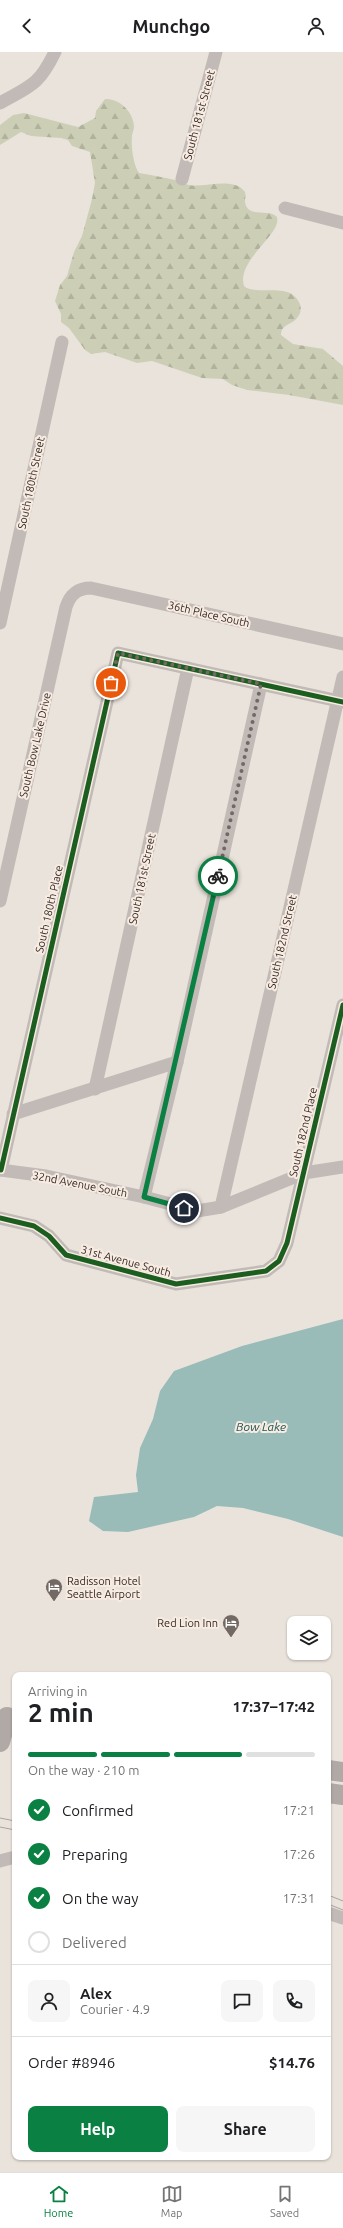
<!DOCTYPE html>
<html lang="en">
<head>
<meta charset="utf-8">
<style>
  body { margin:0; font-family:Ubuntu,sans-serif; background:#f6f6f6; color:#202124; height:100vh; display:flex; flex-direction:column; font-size:15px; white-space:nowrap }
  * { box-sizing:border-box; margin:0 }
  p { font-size:13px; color:#757577 }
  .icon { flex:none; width:22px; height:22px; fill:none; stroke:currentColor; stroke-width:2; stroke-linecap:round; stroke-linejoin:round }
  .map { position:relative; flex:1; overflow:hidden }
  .panel { position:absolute; left:12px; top:1620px; width:319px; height:488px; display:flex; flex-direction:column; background:#fff; border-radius:8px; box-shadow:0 1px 3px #0004 }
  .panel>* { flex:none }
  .buttons { position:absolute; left:287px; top:1564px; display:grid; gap:8px }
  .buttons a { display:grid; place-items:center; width:44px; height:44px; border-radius:8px; background:#fff; box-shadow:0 1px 3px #0004; font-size:20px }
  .pin { position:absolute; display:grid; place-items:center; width:34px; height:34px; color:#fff; margin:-17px; border:2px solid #fff; border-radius:50%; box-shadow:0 1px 4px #0007 }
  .courier { position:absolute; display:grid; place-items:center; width:40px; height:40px; margin:-20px; border:3px solid #0b8043; border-radius:50%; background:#fff; color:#222; box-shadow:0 1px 5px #0007 }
  .headline em { font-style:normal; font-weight:600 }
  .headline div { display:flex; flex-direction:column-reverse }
  .headline { display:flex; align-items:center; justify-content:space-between; height:68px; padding:0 16px }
  h1 { font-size:26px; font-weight:600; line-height:30px }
  .bar { display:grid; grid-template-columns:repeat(4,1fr); gap:6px 4px; align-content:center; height:48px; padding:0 16px }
  .bar i { height:5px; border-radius:3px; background:#e0e0e0 }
  .bar .current { background:#0b8043 }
  .bar p { grid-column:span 4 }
  .line { display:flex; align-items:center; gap:10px; padding:0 16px; border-top:1px solid #e0e0e0 }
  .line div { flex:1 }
  .round { display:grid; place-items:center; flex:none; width:42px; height:42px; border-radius:8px; background:#f6f6f6 }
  ol { padding:0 16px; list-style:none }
  li { display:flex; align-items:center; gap:12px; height:44px }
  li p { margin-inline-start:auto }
  li .icon { padding:4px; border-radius:50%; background:#0b8043; color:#fff; stroke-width:4 }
  li:last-child { color:#757577 }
  li i { width:22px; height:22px; border:2px solid #e0e0e0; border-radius:50% }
  .action { display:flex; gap:8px; margin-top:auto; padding:8px 16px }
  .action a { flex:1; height:46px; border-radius:8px; background:#0b8043; color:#fff; font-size:16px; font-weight:600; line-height:46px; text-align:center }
  .action a+a { background:#f6f6f6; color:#202124 }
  header { display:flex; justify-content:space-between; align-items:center; height:52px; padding:0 16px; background:#fff; font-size:18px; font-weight:600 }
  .dock { display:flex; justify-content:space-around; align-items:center; height:56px; border-top:1px solid #e0e0e0; background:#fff; font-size:11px; color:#757577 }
  .dock a { display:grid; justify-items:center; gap:2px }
  .dock .current { color:#0b8043 }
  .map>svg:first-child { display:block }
  .forest { fill:url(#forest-firs) }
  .water { fill:#99bcb9 }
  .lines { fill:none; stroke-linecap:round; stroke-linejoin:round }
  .minor { stroke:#c2bab6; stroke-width:13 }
  .primary { stroke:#b1a9a5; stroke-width:20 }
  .tram { stroke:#aaa4a0; stroke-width:1 }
  .cycleway-casing { stroke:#f8ece2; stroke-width:8 }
  .cycleway { stroke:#1b5e20; stroke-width:5 }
  .done { stroke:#726965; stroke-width:4; stroke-dasharray:0 7.2 }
  .route { stroke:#0b8043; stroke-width:5 }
  .labels { text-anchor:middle; stroke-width:4; stroke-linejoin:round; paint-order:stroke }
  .street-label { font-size:11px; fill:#322825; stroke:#f8ece2 }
  .poi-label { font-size:11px; fill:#322825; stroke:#f8ece2; text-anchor:start }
  .water-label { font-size:12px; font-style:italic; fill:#1b5352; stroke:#f8ece2 }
</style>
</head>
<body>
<header><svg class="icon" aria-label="back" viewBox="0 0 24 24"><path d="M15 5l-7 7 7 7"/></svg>Munchgo<svg class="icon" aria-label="person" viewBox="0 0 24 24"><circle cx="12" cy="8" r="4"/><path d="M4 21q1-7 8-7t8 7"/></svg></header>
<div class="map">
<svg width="343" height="2120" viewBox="0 0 343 2120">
  <defs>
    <pattern id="forest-firs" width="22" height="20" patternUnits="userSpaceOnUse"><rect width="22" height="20" fill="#cccfb6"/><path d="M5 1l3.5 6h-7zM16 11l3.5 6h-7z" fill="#b0b29c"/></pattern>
  </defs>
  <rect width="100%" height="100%" fill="#eae3dc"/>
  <!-- forest -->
  <path class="forest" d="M105,47C120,46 134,61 134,75C134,78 132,81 132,84C131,94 133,112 139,121C151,123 163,125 175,128C180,129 185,132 189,133C205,136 234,124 245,140C246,144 245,146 245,150C248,167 269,156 277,165C282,183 236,208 244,234C252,242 277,235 290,241C299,246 305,257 297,266C292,273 281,272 281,283L293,292L323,297L343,314V353L289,343L247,338L232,333L223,327L202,326L152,309L137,311L105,300L91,302L85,298L69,276L61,270V262L55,249L60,233L67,224L74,200L82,184L92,147L95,131L90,100L72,94L68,88L61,86L31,84L21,80L0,93V73L13,63L24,61L78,75L95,66L96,59Z"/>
  <!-- water -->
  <path class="water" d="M343,1267V1485L288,1467L243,1456L217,1454L194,1465L128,1480L103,1479L89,1469L94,1445L138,1440L136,1423L140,1396L153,1367L160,1339L174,1319L242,1294Z"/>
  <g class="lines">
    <!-- minor -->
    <g class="minor">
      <path d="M0,51C31,34 39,33 55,0"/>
      <path d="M182,127L216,0"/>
      <path d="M285,156L343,171"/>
      <path d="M0,571L62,290"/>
      <path d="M0,849L66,555C70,543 77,536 91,536L343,592"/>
      <path d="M95,1037L188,616"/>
      <path d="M13,1062L177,1010"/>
      <path d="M0,1118L46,1124L144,1145L197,1159L221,1155L304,1121L343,1115"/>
      <path d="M1,1118L118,601L343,650"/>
      <path d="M144,1145L177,1010L261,632"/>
      <path d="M221,1155L343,625"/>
      <path d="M0,1166L34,1174L49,1184L66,1203L176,1232L266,1219L279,1209L287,1191L343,953"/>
      <path d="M0,1809L15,1805"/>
      <path d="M328,1861L343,1866"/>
    </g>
    <!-- primary -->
    <g class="primary">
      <path d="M0,1690L7,1665"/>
      <path d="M328,1718L343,1720"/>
      <path d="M328,1741L343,1743"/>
    </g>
    <!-- tram -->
    <g class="tram">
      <path d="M0,1766L15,1769"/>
      <path d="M0,1775L15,1778"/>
      <path d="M328,1843L343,1849"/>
      <path d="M328,1852L343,1858"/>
    </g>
    <!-- cycleway casing -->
    <g class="cycleway-casing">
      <g id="cycleway">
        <path d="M1,1118L118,601L343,650"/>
        <path d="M0,1166L34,1174L49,1184L66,1203L176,1232L266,1219L279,1209L287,1191L343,953"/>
      </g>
    </g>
    <!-- cycleway -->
    <use href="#cycleway" class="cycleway"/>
  </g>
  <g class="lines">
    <!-- done -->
    <path class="done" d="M111,631L118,601L261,632L218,824"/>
    <!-- route -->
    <path class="route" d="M184,1156L144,1145L218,824"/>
  </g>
  <!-- icons -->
  <defs>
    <g id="hotel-pin" transform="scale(0.9)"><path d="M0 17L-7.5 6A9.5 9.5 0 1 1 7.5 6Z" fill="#726965" stroke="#f8ece2"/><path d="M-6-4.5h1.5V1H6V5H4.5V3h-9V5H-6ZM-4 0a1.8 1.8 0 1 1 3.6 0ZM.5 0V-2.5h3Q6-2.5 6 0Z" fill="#fff"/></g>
  </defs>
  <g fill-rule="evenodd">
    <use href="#hotel-pin" x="54" y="1535"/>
    <use href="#hotel-pin" x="231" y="1571"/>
  </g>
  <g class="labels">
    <!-- street labels -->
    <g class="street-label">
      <text transform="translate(199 63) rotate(-75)" y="4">South 181st Street</text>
      <text transform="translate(31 431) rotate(-78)" y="4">South 180th Street</text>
      <text transform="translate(209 562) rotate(13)" y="4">36th Place South</text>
      <text transform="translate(35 693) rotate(-77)" y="4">South Bow Lake Drive</text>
      <text transform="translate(142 827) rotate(-78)" y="4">South 181st Street</text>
      <text transform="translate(49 857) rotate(-77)" y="4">South 180th Place</text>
      <text transform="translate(282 890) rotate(-77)" y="4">South 182nd Street</text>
      <text transform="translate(303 1080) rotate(-77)" y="4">South 182nd Place</text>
      <text transform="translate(80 1132) rotate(11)" y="4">32nd Avenue South</text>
      <text transform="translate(126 1209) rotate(15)" y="4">31st Avenue South</text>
    </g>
    <!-- poi labels -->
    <g class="poi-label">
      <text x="67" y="1533">Radisson Hotel<tspan x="67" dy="13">Seattle Airport</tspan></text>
      <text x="218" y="1575" text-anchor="end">Red Lion Inn</text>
    </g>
    <!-- water labels -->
    <g class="water-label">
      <text x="261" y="1379">Bow Lake</text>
    </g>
  </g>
</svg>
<div class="buttons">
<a><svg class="icon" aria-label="layers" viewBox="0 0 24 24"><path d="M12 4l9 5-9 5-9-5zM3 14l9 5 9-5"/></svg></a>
</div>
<div class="pin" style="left:111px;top:631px;background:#ea580c"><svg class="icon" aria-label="bag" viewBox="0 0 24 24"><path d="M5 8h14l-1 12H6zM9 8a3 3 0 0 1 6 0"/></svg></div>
<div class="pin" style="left:184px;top:1156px;background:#1f2937"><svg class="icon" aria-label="home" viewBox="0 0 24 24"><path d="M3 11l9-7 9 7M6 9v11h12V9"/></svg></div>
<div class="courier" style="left:218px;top:824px"><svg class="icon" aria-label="bike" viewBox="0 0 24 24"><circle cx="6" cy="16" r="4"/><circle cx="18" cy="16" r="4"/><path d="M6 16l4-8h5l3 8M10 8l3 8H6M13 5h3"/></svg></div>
<section class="panel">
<div class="headline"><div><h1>2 min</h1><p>Arriving in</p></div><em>17:37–17:42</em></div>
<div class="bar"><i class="current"></i><i class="current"></i><i class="current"></i><i></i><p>On the way · 210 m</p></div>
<ol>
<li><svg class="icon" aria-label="check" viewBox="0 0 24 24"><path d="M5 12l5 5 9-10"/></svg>Confirmed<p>17:21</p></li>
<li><svg class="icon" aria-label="check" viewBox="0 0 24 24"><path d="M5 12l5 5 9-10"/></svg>Preparing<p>17:26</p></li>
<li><svg class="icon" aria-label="check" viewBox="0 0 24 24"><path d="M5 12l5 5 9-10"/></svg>On the way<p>17:31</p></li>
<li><i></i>Delivered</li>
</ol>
<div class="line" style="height:72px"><a class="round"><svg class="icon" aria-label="person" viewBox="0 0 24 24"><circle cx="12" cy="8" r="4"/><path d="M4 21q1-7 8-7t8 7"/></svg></a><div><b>Alex</b><p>Courier · 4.9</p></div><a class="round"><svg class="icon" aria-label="chat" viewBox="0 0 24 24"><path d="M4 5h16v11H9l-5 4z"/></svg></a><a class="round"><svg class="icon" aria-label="phone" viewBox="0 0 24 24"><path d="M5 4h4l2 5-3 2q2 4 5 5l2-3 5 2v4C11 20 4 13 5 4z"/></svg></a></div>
<div class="line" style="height:52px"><div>Order #8946</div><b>$14.76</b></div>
<div class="action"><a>Help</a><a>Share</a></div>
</section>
</div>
<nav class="dock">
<a class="current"><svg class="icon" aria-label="home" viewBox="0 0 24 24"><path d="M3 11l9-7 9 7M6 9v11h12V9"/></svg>Home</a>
<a><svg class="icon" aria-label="map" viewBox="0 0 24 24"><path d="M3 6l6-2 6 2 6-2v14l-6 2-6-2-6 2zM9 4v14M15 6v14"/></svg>Map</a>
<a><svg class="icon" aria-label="saved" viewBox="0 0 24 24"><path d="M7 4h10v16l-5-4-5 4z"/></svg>Saved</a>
</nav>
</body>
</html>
